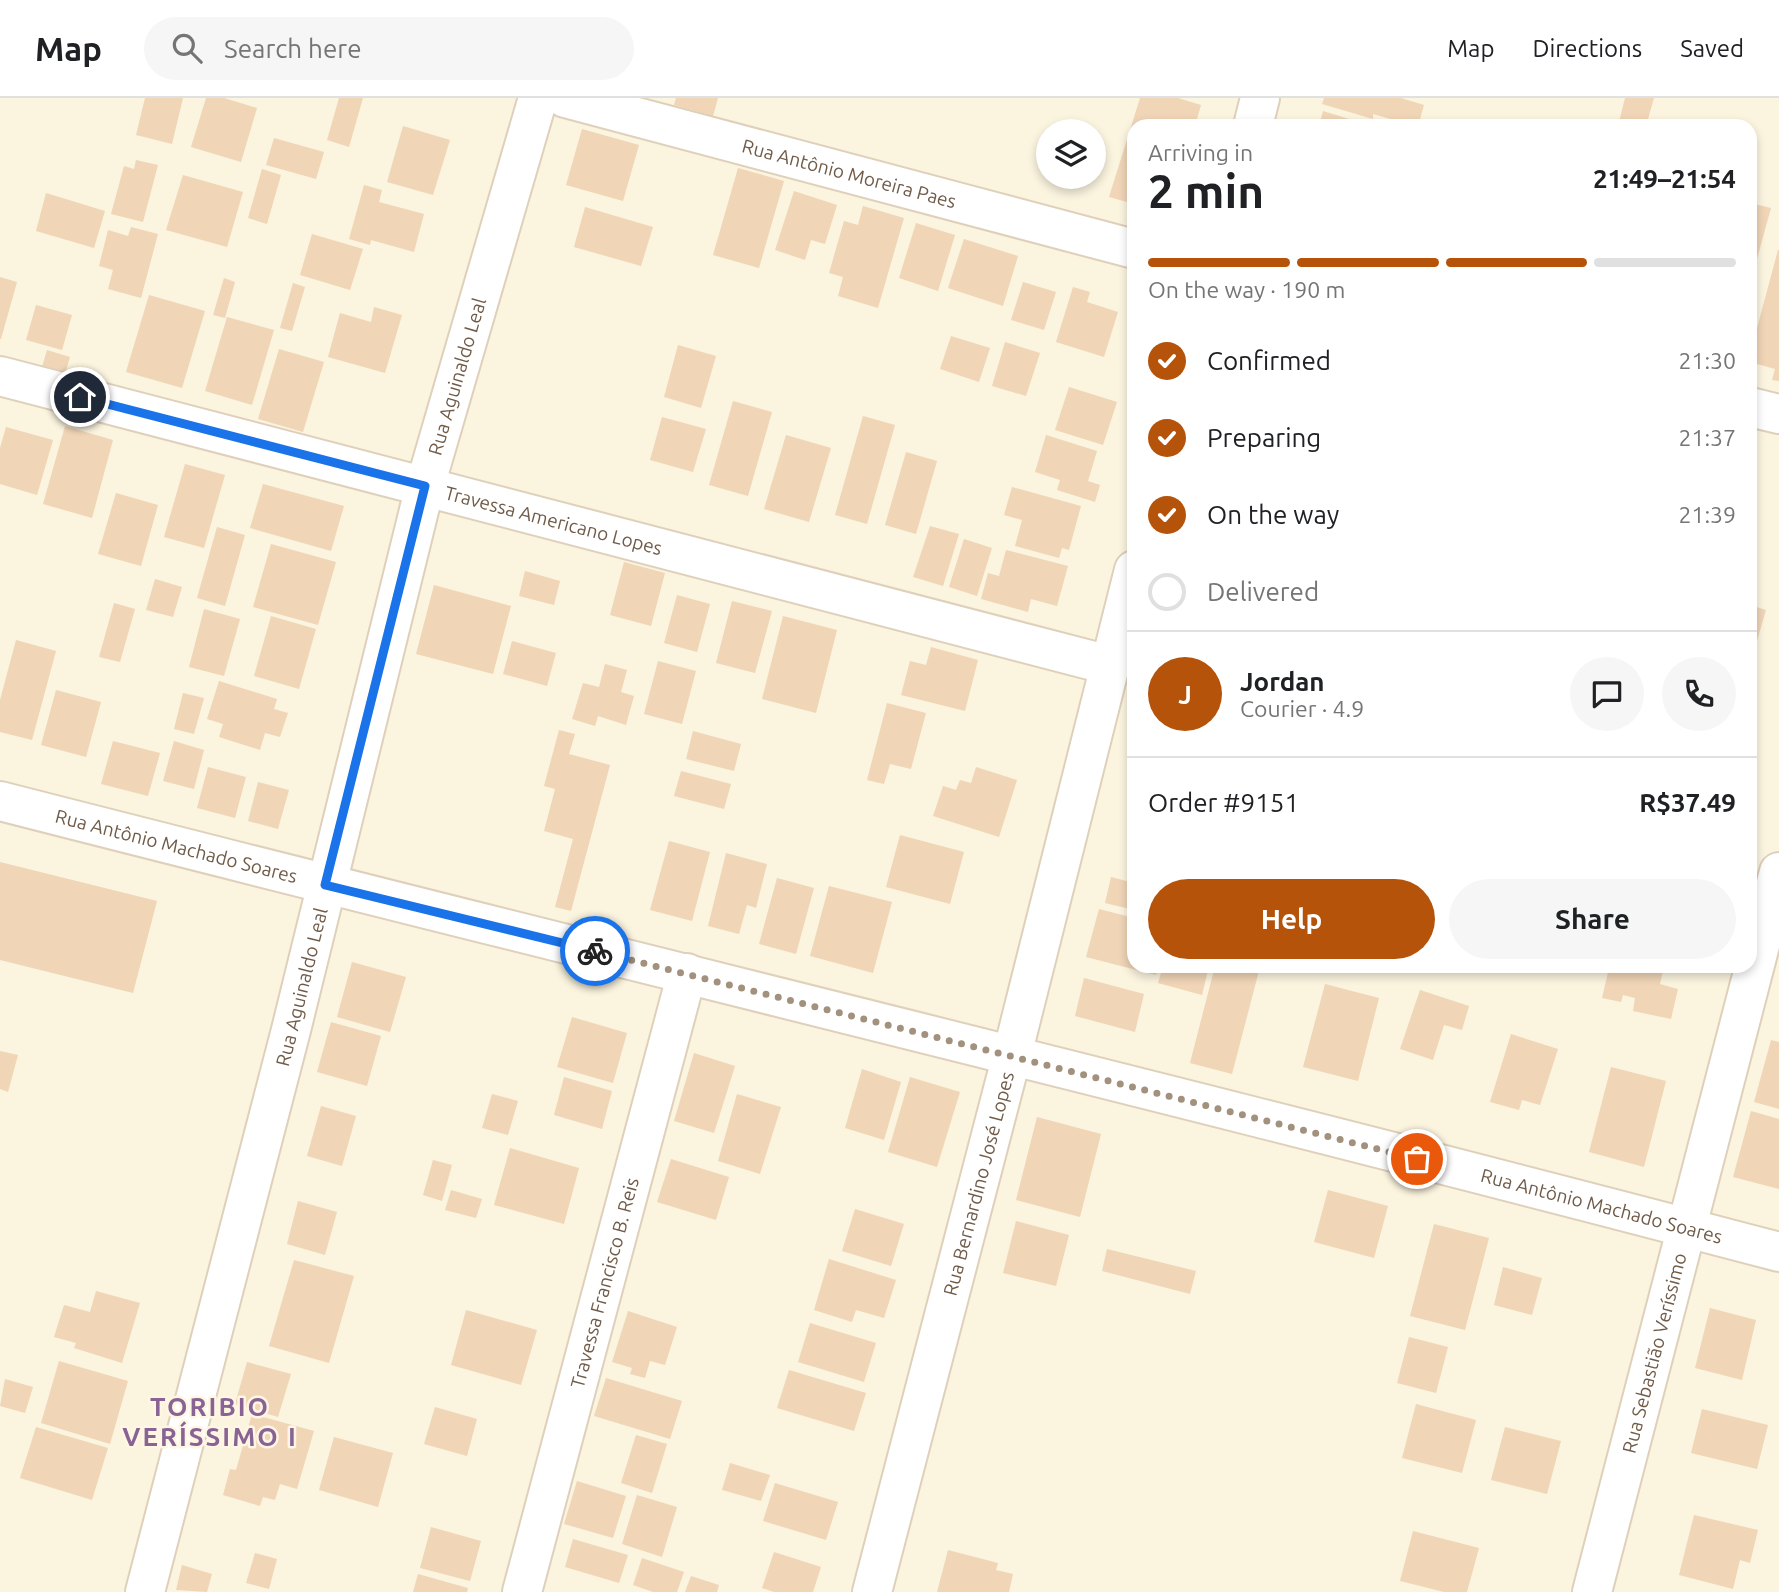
<!DOCTYPE html>
<html lang="en">
<head>
<meta charset="utf-8">
<style>
  body { margin:0; font-family:Ubuntu,sans-serif; background:#f6f6f6; color:#202124; height:100vh; display:flex; flex-direction:column; font-size:26px; white-space:nowrap }
  * { box-sizing:border-box; margin:0 }
  p { font-size:23px; color:#757577 }
  .icon { flex:none; width:38px; height:38px; fill:none; stroke:currentColor; stroke-width:2; stroke-linecap:round; stroke-linejoin:round }
  .map { position:relative; flex:1; overflow:hidden }
  .sheet { position:absolute; left:1127px; top:21px; width:630px; height:854px; display:flex; flex-direction:column; background:#fff; border-radius:21px; box-shadow:0 4px 10px #0003 }
  .sheet>* { flex:none }
  .buttons { position:absolute; left:1036px; top:21px; display:grid; gap:14px }
  .buttons a { display:grid; place-items:center; width:70px; height:70px; border-radius:50%; background:#fff; box-shadow:0 4px 10px #0003; font-size:35px }
  .pin { position:absolute; display:grid; place-items:center; width:60px; height:60px; color:#fff; margin:-30px; border:4px solid #fff; border-radius:50%; box-shadow:0 2px 7px #0007 }
  .courier { position:absolute; display:grid; place-items:center; width:70px; height:70px; margin:-35px; border:5px solid #1a73e8; border-radius:50%; background:#fff; color:#222; box-shadow:0 2px 9px #0007 }
  .headline em { font-style:normal; font-weight:700 }
  .headline div { display:flex; flex-direction:column-reverse }
  .headline { display:flex; align-items:center; justify-content:space-between; height:119px; padding:0 21px }
  h1 { font-size:46px; font-weight:700; line-height:52px }
  .bar { display:grid; grid-template-columns:repeat(4,1fr); gap:10px 7px; align-content:center; height:84px; padding:0 21px }
  .bar i { height:9px; border-radius:5px; background:#e0e0e0 }
  .bar .active { background:#b45309 }
  .bar p { grid-column:span 4 }
  .line { display:flex; align-items:center; gap:18px; padding:0 21px; border-top:2px solid #e0e0e0 }
  .line div { flex:1 }
  .round { display:grid; place-items:center; flex:none; width:74px; height:74px; border-radius:37px; background:#f6f6f6 }
  ol { padding:0 21px; list-style:none }
  li { display:flex; align-items:center; gap:21px; height:77px }
  li p { margin-inline-start:auto }
  li .icon { padding:7px; border-radius:50%; background:#b45309; color:#fff; stroke-width:4 }
  li:last-child { color:#757577 }
  li i { width:38px; height:38px; border:4px solid #e0e0e0; border-radius:50% }
  .action { display:flex; gap:14px; margin-top:auto; padding:14px 21px }
  .action a { flex:1; height:80px; border-radius:42px; background:#b45309; color:#fff; font-size:28px; font-weight:700; line-height:80px; text-align:center }
  .action a+a { background:#f6f6f6; color:#202124 }
  header { display:flex; align-items:center; gap:42px; box-sizing:border-box; height:98px; padding:0 35px; background:#fff; border-bottom:2px solid #e0e0e0 }
  header strong { font-size:33px }
  nav { display:flex; gap:38px; margin-inline-start:auto; font-size:24px }
  .search { width:490px; height:63px; background:#f6f6f6; display:flex; align-items:center; gap:18px; box-sizing:border-box; padding:0 24px; border-radius:38px; color:#757577; font-size:26px }
  .map>svg:first-child { display:block }
  .building { fill:#f0d5b7 }
  .lines { fill:none; stroke-linecap:round; stroke-linejoin:round }
  .minor-casing { stroke:#dfd0bb; stroke-width:42 }
  .minor { stroke:#fff; stroke-width:38 }
  .done { stroke:#a1917d; stroke-width:7; stroke-dasharray:0 12.6 }
  .route { stroke:#1a73e8; stroke-width:9 }
  .labels { text-anchor:middle; stroke-width:5; stroke-linejoin:round; paint-order:stroke }
  .street-label { font-size:19px; fill:#705b48; stroke:#fff7e4 }
  .district-label { font-size:26px; font-weight:bold; letter-spacing:2px; fill:#896394; stroke:#fff7e4 }
</style>
</head>
<body>
<header>
<strong>Map</strong>
<div class="search"><svg class="icon" aria-label="search" viewBox="0 0 24 24"><circle cx="10" cy="10" r="6"/><path d="M15 15l6 6"/></svg>Search here</div>
<nav><a>Map</a><a>Directions</a><a>Saved</a></nav>
</header>
<div class="map">
<svg width="1779" height="1494" viewBox="0 0 1779 1494">
  <rect width="100%" height="100%" fill="#fbf4df"/>
  <!-- building -->
  <g class="building">
    <path d="M145,0H183L172,46L136,37Z"/>
    <path d="M206,0H224L257,10L241,64L191,49Z"/>
    <path d="M339,0H363L349,49L327,42Z"/>
    <path d="M676,0H718L713,18L674,7Z"/>
    <path d="M1140,0H1178L1201,7L1195,28H1134V106L1109,99Z"/>
    <path d="M1324,0H1401L1424,7L1418,28H1415L1373,16V21L1322,6Z"/>
    <path d="M1625,0H1654L1646,28H1618Z"/>
    <path d="M1323,13L1369,27V28H1319Z"/>
    <path d="M403,28L450,42L433,97L387,84Z"/>
    <path d="M582,31L639,47L623,103L566,87Z"/>
    <path d="M274,40L324,54L316,81L266,67Z"/>
    <path d="M136,62L158,67L143,124L111,116L124,68L134,71Z"/>
    <path d="M738,70L784,83L759,170L713,157Z"/>
    <path d="M262,71L281,77L267,126L248,120Z"/>
    <path d="M183,77L243,94L227,149L166,132Z"/>
    <path d="M364,87L382,92L379,104L424,116L414,154L371,142L370,147L349,141Z"/>
    <path d="M794,93L837,107L825,146L811,142L805,162L775,152Z"/>
    <path d="M46,95L105,113L94,150L36,133Z"/>
    <path d="M1750,105L1771,110L1755,168L1750,167Z"/>
    <path d="M863,108L904,120L878,210L838,198L843,179L829,175L844,123L858,127Z"/>
    <path d="M585,109L653,129L641,168L574,149Z"/>
    <path d="M916,125L955,137L938,193L899,180Z"/>
    <path d="M131,129L158,136L141,200L108,191L113,172L99,168L108,132L128,138Z"/>
    <path d="M312,136L363,151L350,192L300,177Z"/>
    <path d="M964,141L1018,158L1003,208L948,190Z"/>
    <path d="M1778,152H1779V283L1772,282L1775,271L1750,264V256Z"/>
    <path d="M0,179L17,184L1,241H0Z"/>
    <path d="M224,180L235,184L225,220L213,217Z"/>
    <path d="M1023,184L1056,194L1044,232L1011,222Z"/>
    <path d="M293,185L305,189L292,233L280,230Z"/>
    <path d="M1073,189L1090,194L1087,204L1118,214L1104,259L1056,244Z"/>
    <path d="M149,197L205,213L182,290L126,274Z"/>
    <path d="M36,207L72,217L62,252L26,242Z"/>
    <path d="M374,209L402,217L385,275L328,259L340,215L371,224Z"/>
    <path d="M227,219L274,232L252,307L205,293Z"/>
    <path d="M951,238L990,250L979,284L940,271Z"/>
    <path d="M1005,244L1040,255L1026,298L992,288Z"/>
    <path d="M678,247L716,258L701,310L664,299Z"/>
    <path d="M279,251L324,264L303,334L258,321Z"/>
    <path d="M47,252L70,259L65,276L42,269Z"/>
    <path d="M1069,289L1117,304L1103,347L1055,332Z"/>
    <path d="M733,303L772,314L748,398L709,387Z"/>
    <path d="M863,318L895,327L867,426L835,417Z"/>
    <path d="M662,319L706,331L693,374L650,362Z"/>
    <path d="M65,328L113,342L92,420L43,406Z"/>
    <path d="M6,329L53,342L37,397L0,386V350Z"/>
    <path d="M786,337L831,350L809,424L764,411Z"/>
    <path d="M1046,337L1097,353L1088,383L1100,387L1095,404L1057,392L1060,382L1035,374Z"/>
    <path d="M906,354L937,363L916,436L885,427Z"/>
    <path d="M185,366L225,377L204,450L164,439Z"/>
    <path d="M263,386L344,408L331,453L250,430Z"/>
    <path d="M1012,389L1081,408L1069,452L1062,450L1059,460L1015,448L1022,422L1004,417Z"/>
    <path d="M116,395L158,407L141,468L98,456Z"/>
    <path d="M930,428L959,436L943,488L913,479Z"/>
    <path d="M217,429L245,437L225,508L197,500Z"/>
    <path d="M964,441L992,450L977,498L949,489Z"/>
    <path d="M271,446L336,464L318,527L253,509Z"/>
    <path d="M1006,452L1068,468L1057,508L1031,501L1028,514L981,501L988,475L999,478Z"/>
    <path d="M624,464L665,475L651,528L610,517Z"/>
    <path d="M525,473L560,483L554,507L519,498Z"/>
    <path d="M155,481L182,489L173,519L146,512Z"/>
    <path d="M434,487L511,508L493,576L416,556Z"/>
    <path d="M677,497L710,506L697,554L664,545Z"/>
    <path d="M732,503L772,513L755,575L716,565Z"/>
    <path d="M114,505L135,511L120,564L99,559Z"/>
    <path d="M1750,507L1766,512L1755,550L1750,549Z"/>
    <path d="M204,511L240,521L224,578L189,569Z"/>
    <path d="M271,518L316,531L299,591L254,578Z"/>
    <path d="M783,518L837,532L816,615L762,601Z"/>
    <path d="M16,542L56,553L32,642L0,634V602Z"/>
    <path d="M512,543L556,555L547,588L503,576Z"/>
    <path d="M931,549L978,562L965,613L901,597L910,563L926,567Z"/>
    <path d="M658,563L696,573L682,626L644,616Z"/>
    <path d="M605,566L627,572L621,594L634,598L626,627L598,618L595,628L572,621L583,585L599,589Z"/>
    <path d="M219,583L277,601L274,611L288,615L280,639L265,635L260,652L219,639L223,626L207,621Z"/>
    <path d="M56,592L101,604L86,659L41,647Z"/>
    <path d="M183,595L204,600L194,636L174,631Z"/>
    <path d="M887,605L926,615L911,671L890,666L884,686L867,682Z"/>
    <path d="M559,632L575,636L569,656L610,667L571,813L555,809L573,741L544,733L555,691L544,688Z"/>
    <path d="M693,633L741,646L734,673L686,661Z"/>
    <path d="M113,643L160,655L148,698L101,686Z"/>
    <path d="M174,643L204,652L194,691L163,683Z"/>
    <path d="M208,669L246,679L235,720L197,710Z"/>
    <path d="M976,669L1017,682L999,739L933,718L943,688L956,692L960,682L971,685Z"/>
    <path d="M681,673L731,686L724,711L674,698Z"/>
    <path d="M258,684L289,692L278,731L248,723Z"/>
    <path d="M900,737L964,754L950,806L886,789Z"/>
    <path d="M669,743L710,754L692,823L650,812Z"/>
    <path d="M726,755L767,766L756,810L747,807L739,836L708,828Z"/>
    <path d="M0,764L157,803L133,895L0,862Z"/>
    <path d="M1111,779L1134,785V812L1105,805Z"/>
    <path d="M777,780L814,790L796,856L759,846Z"/>
    <path d="M829,788L892,804L873,875L810,858Z"/>
    <path d="M1099,811L1134,820V868H1158L1156,877L1086,859Z"/>
    <path d="M352,864L406,879L390,934L337,919Z"/>
    <path d="M1163,868H1209L1202,897L1158,885Z"/>
    <path d="M1215,868L1260,869L1232,976L1190,965Z"/>
    <path d="M1618,868H1664L1660,886L1678,891L1671,921L1633,913L1635,900L1623,897L1621,904L1602,900L1609,870L1617,872Z"/>
    <path d="M1084,880L1144,896L1135,934L1075,918Z"/>
    <path d="M1325,886L1379,900L1358,983L1303,969Z"/>
    <path d="M1420,892L1469,908L1462,932L1444,927L1433,962L1400,951Z"/>
    <path d="M572,919L627,935L613,985L557,969Z"/>
    <path d="M331,924L381,938L367,988L317,974Z"/>
    <path d="M1511,936L1558,951L1540,1007L1522,1002L1519,1012L1490,1004Z"/>
    <path d="M1771,942L1779,944V1011L1754,1004Z"/>
    <path d="M0,953L18,957L8,994L0,991Z"/>
    <path d="M694,955L735,968L714,1035L674,1023Z"/>
    <path d="M1611,969L1666,983L1644,1069L1589,1054Z"/>
    <path d="M862,971L901,984L884,1042L845,1030Z"/>
    <path d="M564,979L612,993L602,1031L554,1017Z"/>
    <path d="M910,979L960,994L937,1069L888,1054Z"/>
    <path d="M492,996L518,1003L508,1037L482,1030Z"/>
    <path d="M737,996L781,1009L760,1076L718,1063Z"/>
    <path d="M321,1008L356,1018L342,1068L307,1058Z"/>
    <path d="M1751,1013L1779,1021V1091L1733,1079Z"/>
    <path d="M1037,1019L1101,1036L1080,1119L1016,1102Z"/>
    <path d="M510,1050L579,1070L564,1126L494,1107Z"/>
    <path d="M671,1061L729,1079L716,1122L657,1104Z"/>
    <path d="M433,1062L452,1067L442,1103L423,1097Z"/>
    <path d="M451,1092L482,1101L476,1120L445,1112Z"/>
    <path d="M1328,1092L1388,1108L1374,1160L1314,1144Z"/>
    <path d="M298,1103L337,1114L325,1157L287,1146Z"/>
    <path d="M855,1111L904,1126L891,1168L842,1153Z"/>
    <path d="M1016,1123L1069,1137L1056,1188L1003,1175Z"/>
    <path d="M1434,1126L1489,1140L1465,1232L1410,1218Z"/>
    <path d="M1107,1151L1196,1173L1190,1196L1102,1173Z"/>
    <path d="M829,1161L896,1182L884,1220L856,1212L852,1224L814,1212Z"/>
    <path d="M294,1162L354,1178L329,1265L269,1248Z"/>
    <path d="M1503,1169L1542,1180L1532,1217L1494,1207Z"/>
    <path d="M96,1193L140,1205L122,1265L74,1250L76,1245L54,1239L64,1207L90,1214Z"/>
    <path d="M1710,1210L1756,1222L1742,1282L1695,1270Z"/>
    <path d="M466,1212L537,1232L521,1287L451,1267Z"/>
    <path d="M628,1213L677,1229L665,1267L650,1263L645,1280L630,1276L632,1270L612,1264Z"/>
    <path d="M810,1225L876,1245L864,1284L798,1264Z"/>
    <path d="M1409,1239L1448,1249L1436,1295L1397,1285Z"/>
    <path d="M59,1263L128,1283L110,1346L41,1325Z"/>
    <path d="M247,1264L291,1276L278,1319L235,1306Z"/>
    <path d="M789,1272L866,1295L854,1333L777,1310Z"/>
    <path d="M606,1280L682,1303L670,1341L594,1318Z"/>
    <path d="M5,1281L33,1289L25,1315L0,1308Z"/>
    <path d="M1416,1306L1476,1322L1462,1375L1402,1360Z"/>
    <path d="M435,1309L477,1321L467,1358L424,1346Z"/>
    <path d="M1702,1311L1768,1327L1757,1371L1691,1355Z"/>
    <path d="M252,1316L314,1333L297,1391L280,1386L275,1402L263,1399L260,1408L223,1397L230,1371L236,1372Z"/>
    <path d="M36,1329L108,1350L92,1402L20,1380Z"/>
    <path d="M1505,1329L1561,1343L1547,1396L1491,1382Z"/>
    <path d="M636,1337L667,1346L652,1395L621,1385Z"/>
    <path d="M334,1339L393,1355L378,1409L319,1392Z"/>
    <path d="M730,1365L770,1377L761,1403L722,1392Z"/>
    <path d="M577,1383L626,1398L613,1440L564,1426Z"/>
    <path d="M775,1385L838,1404L826,1442L763,1423Z"/>
    <path d="M637,1397L677,1409L662,1459L622,1446Z"/>
    <path d="M1694,1417L1758,1432L1750,1465L1740,1462L1733,1491L1679,1477Z"/>
    <path d="M431,1429L481,1443L470,1483L420,1470Z"/>
    <path d="M1413,1433L1479,1450L1467,1494H1444L1400,1483Z"/>
    <path d="M573,1441L628,1457L619,1485L565,1469Z"/>
    <path d="M948,1452L998,1465L996,1472L1013,1476L1009,1494H937Z"/>
    <path d="M774,1454L821,1469L813,1494H774L762,1490Z"/>
    <path d="M255,1455L277,1461L269,1491L246,1485Z"/>
    <path d="M642,1460L684,1474L677,1494H653L633,1487Z"/>
    <path d="M182,1467L212,1476L207,1494L176,1492Z"/>
    <path d="M418,1476L468,1490L467,1494H413Z"/>
    <path d="M691,1478L719,1487L717,1494H685Z"/>
  </g>
  <g class="lines">
    <!-- minor casing -->
    <g class="minor-casing">
      <g id="minor">
        <path id="s1" d="M565,0L1134,151"/>
        <path d="M1253,28L1260,0"/>
        <path id="s2" d="M0,278L1109,567"/>
        <path d="M1750,309L1779,316"/>
        <path id="s3" d="M0,703C593,855 1187,998 1779,1154"/>
        <path id="s4" d="M145,1494L291,932L425,388L538,0"/>
        <path id="s5" d="M522,1494L687,875"/>
        <path id="s6" d="M872,1494L1012,957L1134,472"/>
        <path id="s7" d="M1592,1494L1779,774"/>
      </g>
    </g>
    <!-- minor -->
    <use href="#minor" class="minor"/>
  </g>
  <g class="lines">
    <!-- done -->
    <path class="done" d="M595,853L1417,1061"/>
    <!-- route -->
    <path class="route" d="M80,299L425,388L325,787L595,853"/>
  </g>
  <g class="labels">
    <!-- street labels -->
    <g class="street-label">
      <text dy="7" stroke="none"><textPath href="#s1" startOffset="294">Rua Antônio Moreira Paes</textPath></text>
      <text dy="7" stroke="none"><textPath href="#s4" startOffset="1255">Rua Aguinaldo Leal</textPath></text>
      <text dy="7" stroke="none"><textPath href="#s2" startOffset="572">Travessa Americano Lopes</textPath></text>
      <text dy="7" stroke="none"><textPath href="#s3" startOffset="182">Rua Antônio Machado Soares</textPath></text>
      <text dy="7" stroke="none"><textPath href="#s4" startOffset="625">Rua Aguinaldo Leal</textPath></text>
      <text dy="7" stroke="none"><textPath href="#s6" startOffset="422">Rua Bernardino José Lopes</textPath></text>
      <text dy="7" stroke="none"><textPath href="#s3" startOffset="1652">Rua Antônio Machado Soares</textPath></text>
      <text dy="7" stroke="none"><textPath href="#s5" startOffset="320">Travessa Francisco B. Reis</textPath></text>
      <text dy="7" stroke="none"><textPath href="#s7" startOffset="247">Rua Sebastião Veríssimo</textPath></text>
    </g>
    <!-- district labels -->
    <g class="district-label">
      <text x="210" y="1318">TORIBIO<tspan x="210" dy="30">VERÍSSIMO I</tspan></text>
    </g>
  </g>
</svg>
<div class="buttons">
<a><svg class="icon" aria-label="layers" viewBox="0 0 24 24"><path d="M12 4l9 5-9 5-9-5zM3 14l9 5 9-5"/></svg></a>
</div>
<div class="pin" style="left:1417px;top:1061px;background:#ea580c"><svg class="icon" aria-label="bag" viewBox="0 0 24 24"><path d="M5 8h14l-1 12H6zM9 8a3 3 0 0 1 6 0"/></svg></div>
<div class="pin" style="left:80px;top:299px;background:#1f2937"><svg class="icon" aria-label="home" viewBox="0 0 24 24"><path d="M3 11l9-7 9 7M6 9v11h12V9"/></svg></div>
<div class="courier" style="left:595px;top:853px"><svg class="icon" aria-label="bike" viewBox="0 0 24 24"><circle cx="6" cy="16" r="4"/><circle cx="18" cy="16" r="4"/><path d="M6 16l4-8h5l3 8M10 8l3 8H6M13 5h3"/></svg></div>
<section class="sheet">
<div class="headline"><div><h1>2 min</h1><p>Arriving in</p></div><em>21:49–21:54</em></div>
<div class="bar"><i class="active"></i><i class="active"></i><i class="active"></i><i></i><p>On the way · 190 m</p></div>
<ol>
<li><svg class="icon" aria-label="check" viewBox="0 0 24 24"><path d="M5 12l5 5 9-10"/></svg>Confirmed<p>21:30</p></li>
<li><svg class="icon" aria-label="check" viewBox="0 0 24 24"><path d="M5 12l5 5 9-10"/></svg>Preparing<p>21:37</p></li>
<li><svg class="icon" aria-label="check" viewBox="0 0 24 24"><path d="M5 12l5 5 9-10"/></svg>On the way<p>21:39</p></li>
<li><i></i>Delivered</li>
</ol>
<div class="line" style="height:126px"><b class="round" style="background:#b45309;color:#fff">J</b><div><b>Jordan</b><p>Courier · 4.9</p></div><a class="round"><svg class="icon" aria-label="chat" viewBox="0 0 24 24"><path d="M4 5h16v11H9l-5 4z"/></svg></a><a class="round"><svg class="icon" aria-label="phone" viewBox="0 0 24 24"><path d="M5 4h4l2 5-3 2q2 4 5 5l2-3 5 2v4C11 20 4 13 5 4z"/></svg></a></div>
<div class="line" style="height:91px"><div>Order #9151</div><b>R$37.49</b></div>
<div class="action"><a>Help</a><a>Share</a></div>
</section>
</div>
</body>
</html>
